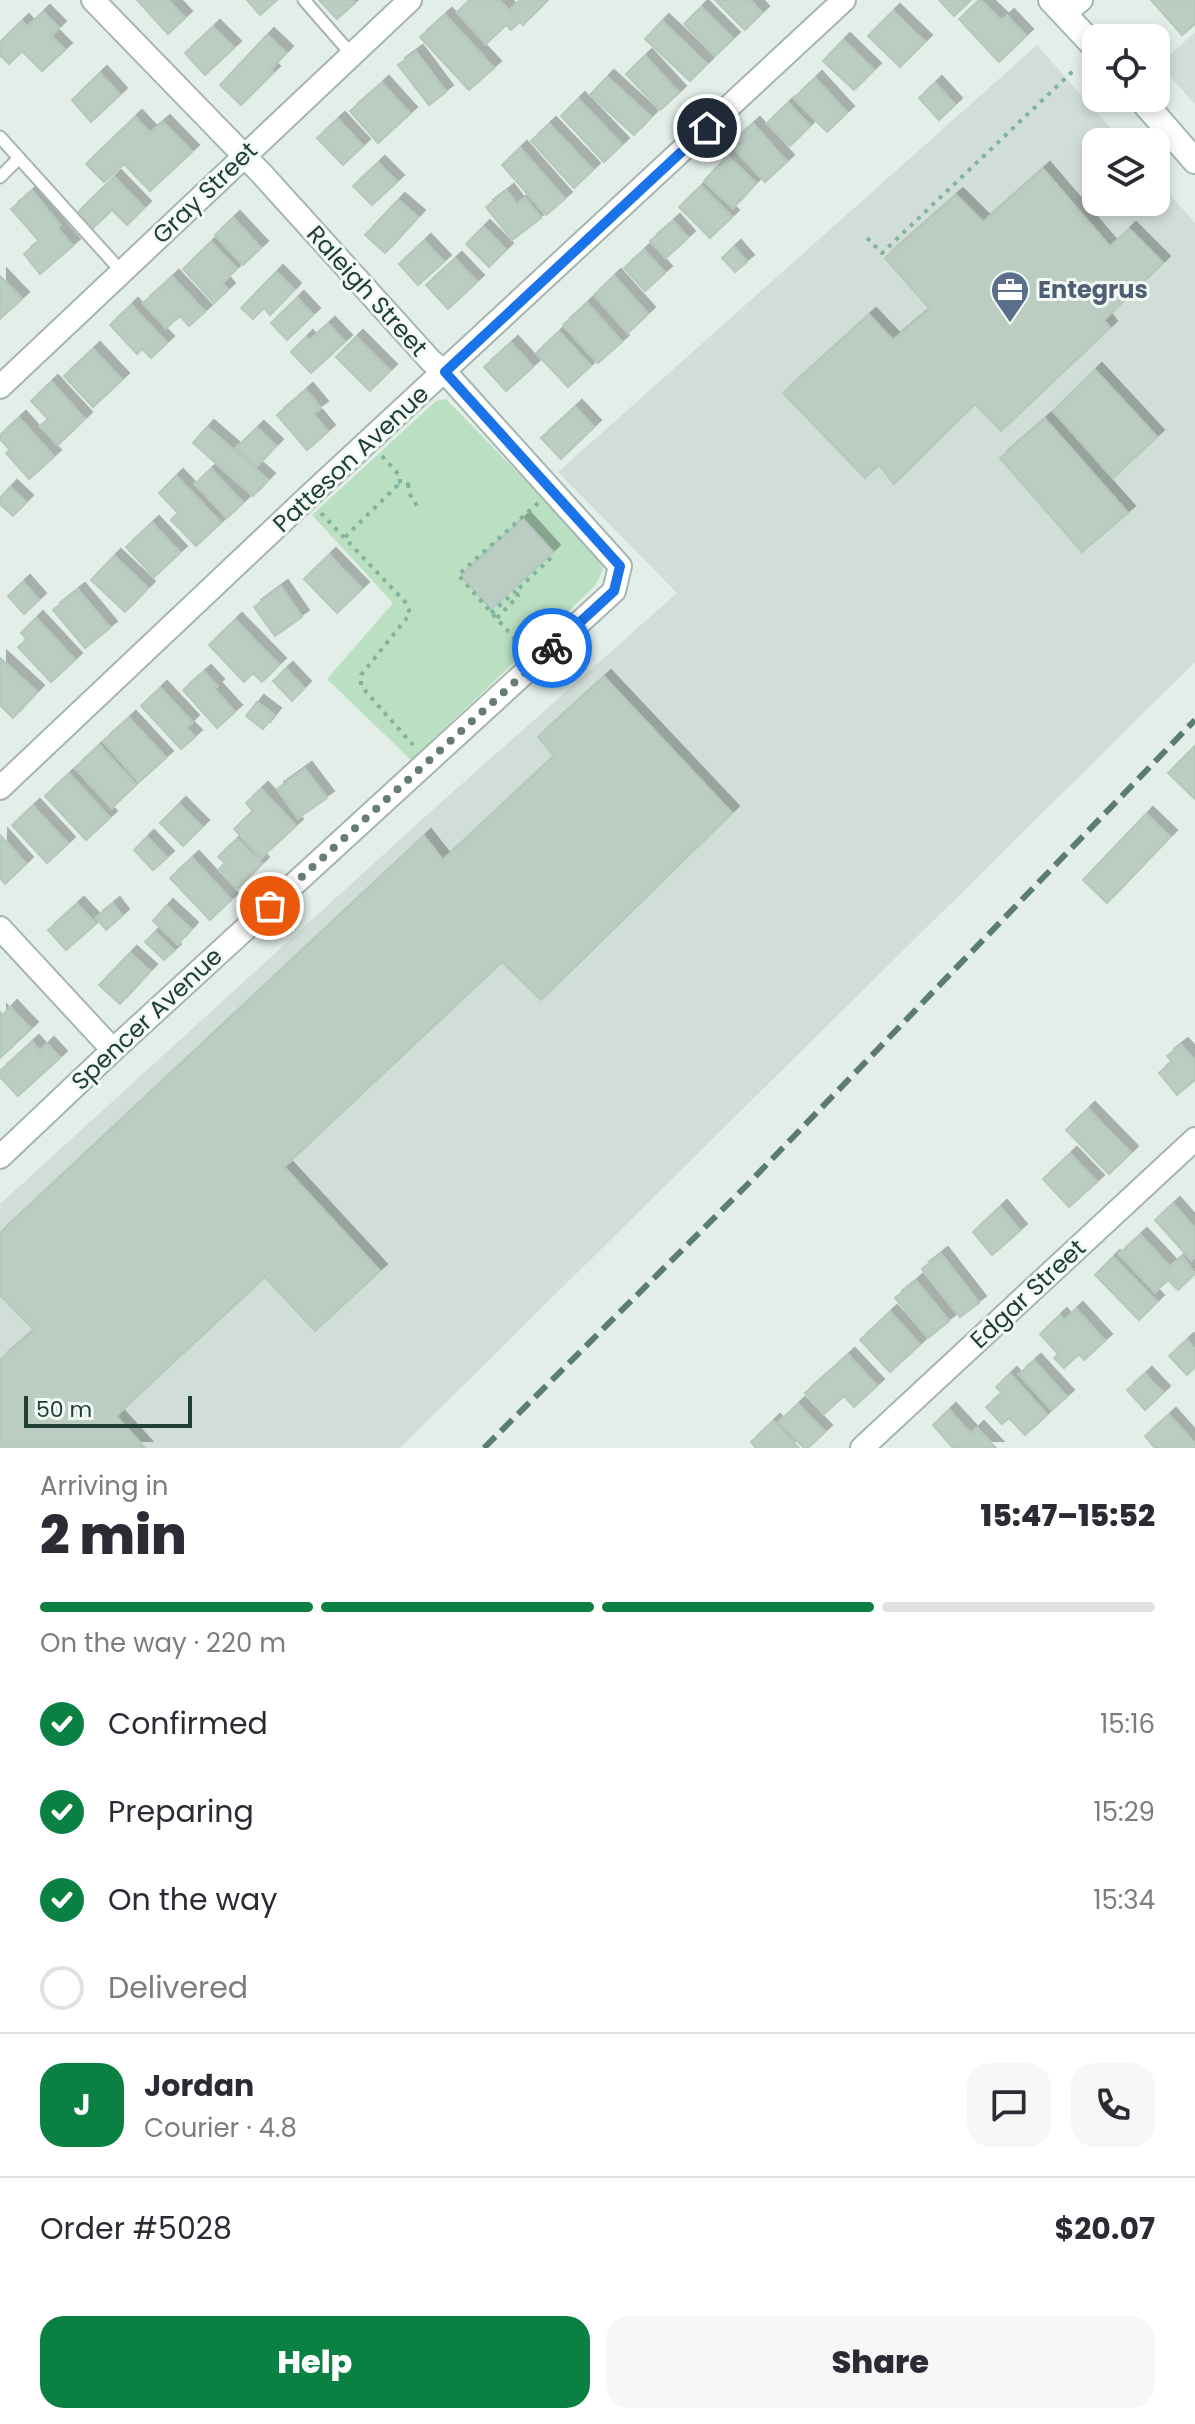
<!DOCTYPE html>
<html lang="en">
<head>
<meta charset="utf-8">
<style>
  body { margin:0; font-family:Poppins,sans-serif; background:#f7f7f7; color:#2b2b33; height:100vh; display:flex; flex-direction:column; font-size:30px; white-space:nowrap }
  * { box-sizing:border-box; margin:0 }
  p { font-size:26px; color:#7c7c81 }
  .icon { flex:none; width:44px; height:44px; fill:none; stroke:currentColor; stroke-width:2; stroke-linecap:round; stroke-linejoin:round }
  .map { position:relative; height:1448px; overflow:hidden }
  .panel { display:flex; flex-direction:column; background:#fff; flex:1 }
  .panel>* { flex:none }
  .fabs { position:absolute; left:1082px; top:24px; display:grid; gap:16px }
  .fabs a { display:grid; place-items:center; width:88px; height:88px; border-radius:16px; background:#fff; box-shadow:0 4px 12px #0003; font-size:40px }
  .scale { position:absolute; left:24px; bottom:20px; width:168px; box-sizing:border-box; padding-left:8px; border:4px solid #214035; border-top:0; font-size:22px; line-height:28px; white-space:nowrap; color:#214035; -webkit-text-stroke:6px #f4faf6; paint-order:stroke }
  .pin { position:absolute; display:grid; place-items:center; width:68px; height:68px; color:#fff; margin:-34px; border:4px solid #fff; border-radius:50%; box-shadow:0 2px 8px #0007 }
  .courier { position:absolute; display:grid; place-items:center; width:80px; height:80px; margin:-40px; border:6px solid #1a73e8; border-radius:50%; background:#fff; color:#222; box-shadow:0 2px 10px #0007 }
  .summary em { font-style:normal; font-weight:800 }
  .summary div { display:flex; flex-direction:column-reverse }
  .summary { display:flex; align-items:center; justify-content:space-between; height:136px; padding:0 40px }
  h1 { font-size:52px; font-weight:800; line-height:60px }
  .bar { display:grid; grid-template-columns:repeat(4,1fr); gap:12px 8px; align-content:center; height:96px; padding:0 40px }
  .bar i { height:10px; border-radius:6px; background:#e1e1e2 }
  .bar .on { background:#0b8043 }
  .bar p { grid-column:span 4 }
  .line { display:flex; align-items:center; gap:20px; padding:0 40px; border-top:2px solid #e1e1e2 }
  .line div { flex:1 }
  .round { display:grid; place-items:center; flex:none; width:84px; height:84px; border-radius:24px; background:#f7f7f7 }
  ol { padding:0 40px; list-style:none }
  li { display:flex; align-items:center; gap:24px; height:88px }
  li p { margin-inline-start:auto }
  li .icon { padding:8px; border-radius:50%; background:#0b8043; color:#fff; stroke-width:4 }
  li:last-child { color:#7c7c81 }
  li i { width:44px; height:44px; border:4px solid #e1e1e2; border-radius:50% }
  .action { display:flex; gap:16px; margin-top:auto; padding:16px 40px }
  .action a { flex:1; height:92px; border-radius:24px; background:#0b8043; color:#fff; font-size:32px; font-weight:800; line-height:92px; text-align:center }
  .action a+a { background:#f7f7f7; color:#2b2b33 }
  .map>svg:first-child { display:block }
  .built { fill:#d1ded7 }
  .green { fill:#bae0c1 }
  .building { fill:#bbccc3; stroke:#b5c8be; stroke-width:2; filter:url(#shadow) }
  .lines { fill:none; stroke-linecap:round; stroke-linejoin:round }
  .service-casing { stroke:#a5b6af; stroke-width:15 }
  .minor-casing { stroke:#a5b6af; stroke-width:26 }
  .secondary-casing { stroke:#a0baaf; stroke-width:28 }
  .path { stroke:#81b39f; stroke-width:4; stroke-dasharray:4 6; stroke-linecap:butt }
  .service { stroke:#fff; stroke-width:11 }
  .minor { stroke:#fff; stroke-width:22 }
  .secondary { stroke:#fff; stroke-width:24 }
  .rail { stroke:#5c7c70; stroke-width:6; stroke-dasharray:16 8; stroke-linecap:butt }
  .done { stroke:#657d74; stroke-width:8; stroke-dasharray:0 14.4 }
  .route { stroke:#1a73e8; stroke-width:10 }
  .labels { text-anchor:middle; stroke-width:6; stroke-linejoin:round; paint-order:stroke }
  .street-label { font-size:24px; fill:#214035; stroke:#f4faf6 }
  .service-label { font-size:24px; font-weight:bold; fill:#4e5e75; stroke:#f4faf6; text-anchor:start }
</style>
</head>
<body>
<div class="map">
<svg width="1195" height="1448" viewBox="0 0 1195 1448">
  <defs>
    <filter id="shadow"><feDropShadow dx="7" dy="-7" stdDeviation="0" flood-color="#0004"/></filter>
  </defs>
  <rect width="100%" height="100%" fill="#e3eee8"/>
  <!-- built -->
  <g class="built">
    <path d="M1195,32V104L1159,65Z"/>
    <path d="M1037,45L1123,142H1096V202H1156V179L1195,223V662L400,1448H0V1204L429,813L677,593L558,472Z"/>
  </g>
  <!-- green -->
  <path class="green" d="M446,399L598,555L603,570L595,586L411,760L327,679L393,603L312,515L436,401Z"/>
  <!-- building -->
  <g class="building">
    <path d="M137,0H168L185,18L168,34Z"/>
    <path d="M247,0H277L260,15Z"/>
    <path d="M319,0H352L355,3L337,19Z"/>
    <path d="M470,0H499L520,22L511,30L506,25L486,44L457,12Z"/>
    <path d="M520,0H548L523,25L509,11Z"/>
    <path d="M715,0H750L762,13L745,30Z"/>
    <path d="M939,0H971L954,16Z"/>
    <path d="M980,0L1002,21L1007,16L1026,36L999,62L959,19Z"/>
    <path d="M1151,0H1195V24L1182,35Z"/>
    <path d="M701,7L733,39L715,56L684,24Z"/>
    <path d="M893,11L925,42L900,67L868,36Z"/>
    <path d="M43,12L59,28L51,36L65,50L42,71L22,51L9,64L0,55V42L22,21L27,27Z"/>
    <path d="M445,15L494,68L469,90L420,37Z"/>
    <path d="M662,21L707,64L690,81L645,39Z"/>
    <path d="M213,27L234,48L205,75L185,53Z"/>
    <path d="M267,35L286,53L270,70L273,73L241,105L220,85Z"/>
    <path d="M843,40L874,70L854,90L823,61Z"/>
    <path d="M416,52L446,92L429,105L398,65Z"/>
    <path d="M645,56L679,93L660,110L626,74Z"/>
    <path d="M100,73L120,95L91,122L72,100Z"/>
    <path d="M607,77L651,117L634,135L590,95Z"/>
    <path d="M815,78L847,113L827,132L794,98Z"/>
    <path d="M382,83L410,114L378,143L350,111Z"/>
    <path d="M935,83L955,105L939,120L919,98Z"/>
    <path d="M578,99L622,145L604,162L561,116Z"/>
    <path d="M788,103L810,126L790,146L767,123Z"/>
    <path d="M135,117L150,133L163,122L192,152L150,191L124,164L104,182L86,164Z"/>
    <path d="M338,119L363,146L343,165L317,138Z"/>
    <path d="M549,124L593,170L574,188L531,141Z"/>
    <path d="M753,124L787,162L765,182L730,144Z"/>
    <path d="M520,148L565,199L546,215L502,165Z"/>
    <path d="M727,156L756,183L733,208L704,181Z"/>
    <path d="M378,163L397,182L372,205L353,186Z"/>
    <path d="M1043,169L1110,247L1129,229L1163,263L1104,320L1110,328L1001,431L975,404L894,484L879,465L865,478L783,393L869,315L893,340L930,309L885,258L956,195L983,222Z"/>
    <path d="M114,177L144,208L127,225L112,210L92,229L76,214Z"/>
    <path d="M701,186L732,217L710,238L679,207Z"/>
    <path d="M32,191L60,225L57,228L73,246L40,274L24,254L39,241L11,209Z"/>
    <path d="M507,191L517,204L525,198L541,218L512,240L486,207Z"/>
    <path d="M398,200L418,217L385,253L365,235Z"/>
    <path d="M233,218L261,248L243,265L215,235Z"/>
    <path d="M673,221L688,238L666,258L650,241Z"/>
    <path d="M483,227L506,250L489,267L466,244Z"/>
    <path d="M424,241L444,262L418,285L399,264Z"/>
    <path d="M211,242L237,269L222,283L228,290L214,303L183,269Z"/>
    <path d="M734,247L747,262L735,272L722,258Z"/>
    <path d="M644,250L665,273L645,291L624,268Z"/>
    <path d="M455,259L477,282L448,309L426,285Z"/>
    <path d="M276,272L294,290L270,315L264,308L253,319L241,308Z"/>
    <path d="M0,276L22,299L0,319Z"/>
    <path d="M614,276L648,314L628,333L594,295Z"/>
    <path d="M172,277L205,312L189,326L180,316L166,328L143,303Z"/>
    <path d="M297,298L313,315L287,340L271,323Z"/>
    <path d="M587,303L622,342L598,363L563,325Z"/>
    <path d="M131,305L167,343L151,358L142,349L137,354L110,325Z"/>
    <path d="M328,324L345,342L311,373L291,352L306,337L309,341Z"/>
    <path d="M559,332L591,366L568,387L536,353Z"/>
    <path d="M356,337L390,371L370,391L336,357Z"/>
    <path d="M511,343L533,367L506,391L484,367Z"/>
    <path d="M93,349L122,380L93,407L64,376Z"/>
    <path d="M1095,370L1157,437L1113,478L1053,411Z"/>
    <path d="M51,382L85,419L58,445L40,426L48,419L31,401Z"/>
    <path d="M306,390L321,408L313,414L328,432L307,450L277,415Z"/>
    <path d="M575,407L594,427L561,459L541,438Z"/>
    <path d="M19,418L54,457L29,479L6,453L10,450L0,439V435Z"/>
    <path d="M1045,419L1128,513L1082,552L1000,458Z"/>
    <path d="M207,427L268,480L253,496L193,443Z"/>
    <path d="M257,428L276,446L256,467L236,448Z"/>
    <path d="M211,469L243,503L227,518L195,484Z"/>
    <path d="M176,476L221,523L196,546L171,520L178,513L159,493Z"/>
    <path d="M10,487L26,502L13,516L0,504V498Z"/>
    <path d="M523,519L553,552L491,609L461,576Z"/>
    <path d="M152,523L180,553L154,577L126,547Z"/>
    <path d="M329,555L362,589L337,613L304,579Z"/>
    <path d="M114,556L148,588L125,612L91,580Z"/>
    <path d="M23,582L39,600L24,614L8,596Z"/>
    <path d="M281,587L302,617L275,636L254,607Z"/>
    <path d="M78,590L110,628L85,648L53,610Z"/>
    <path d="M36,618L75,660L51,682L18,647L27,639L21,633Z"/>
    <path d="M235,620L279,665L262,682L253,673L244,682L209,645Z"/>
    <path d="M0,658L37,692L13,718L0,705Z"/>
    <path d="M286,669L304,688L292,701L273,681Z"/>
    <path d="M204,672L217,686L214,689L235,712L217,728L183,690Z"/>
    <path d="M604,677L732,813L541,1000L502,962L284,1167L380,1271L315,1331L265,1277L116,1416L145,1448H0V1360L34,1330L0,1295V1233L424,836L443,860L554,756L538,737Z"/>
    <path d="M160,688L192,722L186,728L195,737L181,749L141,706Z"/>
    <path d="M257,702L274,715L263,729L246,716Z"/>
    <path d="M129,718L166,758L139,782L103,741Z"/>
    <path d="M99,745L136,785L112,808L75,768Z"/>
    <path d="M1195,746V799L1168,773Z"/>
    <path d="M305,769L327,798L298,818L277,789Z"/>
    <path d="M69,774L110,818L86,840L45,796Z"/>
    <path d="M261,789L296,826L261,858L234,829L253,811L246,803Z"/>
    <path d="M179,804L202,827L183,846L160,823Z"/>
    <path d="M33,806L68,844L47,863L12,825Z"/>
    <path d="M1146,814L1170,837L1107,903L1083,880Z"/>
    <path d="M1,836L26,864L5,884L0,878Z"/>
    <path d="M147,837L167,858L153,870L134,850Z"/>
    <path d="M237,839L262,864L237,889L219,869L225,863L218,857Z"/>
    <path d="M192,858L231,900L210,920L170,878Z"/>
    <path d="M77,904L96,924L66,950L48,930Z"/>
    <path d="M113,904L122,916L106,930L96,918Z"/>
    <path d="M166,906L191,929L178,944L153,921Z"/>
    <path d="M155,932L174,951L164,960L145,942Z"/>
    <path d="M130,953L150,971L120,1004L99,985Z"/>
    <path d="M10,1007L31,1029L0,1058V1012L3,1015Z"/>
    <path d="M32,1042L40,1051L47,1044L60,1058L18,1096L0,1077V1071Z"/>
    <path d="M1181,1045L1195,1061V1080L1177,1095L1159,1073L1172,1062L1167,1056Z"/>
    <path d="M1088,1109L1131,1153L1109,1174L1066,1130Z"/>
    <path d="M1070,1154L1097,1182L1069,1207L1043,1179Z"/>
    <path d="M1173,1204L1195,1229V1256L1191,1260L1155,1220Z"/>
    <path d="M1000,1207L1020,1231L992,1255L973,1232Z"/>
    <path d="M1140,1235L1170,1267L1182,1256L1195,1274L1178,1290L1168,1280L1155,1292L1119,1254Z"/>
    <path d="M941,1254L979,1303L960,1317L922,1269Z"/>
    <path d="M1113,1257L1157,1302L1139,1320L1095,1275Z"/>
    <path d="M916,1281L949,1321L928,1338L895,1298Z"/>
    <path d="M1076,1309L1105,1341L1084,1360L1079,1354L1064,1368L1054,1358L1058,1354L1040,1334L1060,1315L1064,1320Z"/>
    <path d="M890,1312L920,1345L890,1372L860,1340Z"/>
    <path d="M1187,1340L1195,1350V1367L1187,1375L1169,1356Z"/>
    <path d="M848,1355L877,1386L854,1407L844,1396L824,1414L805,1393Z"/>
    <path d="M1034,1361L1067,1397L1052,1410L1019,1374Z"/>
    <path d="M1010,1374L1047,1415L1025,1435L1009,1418L1002,1424L986,1407L1002,1393L996,1387Z"/>
    <path d="M1145,1374L1163,1393L1145,1410L1127,1390Z"/>
    <path d="M798,1404L825,1432L808,1448H804L779,1422Z"/>
    <path d="M949,1410L971,1434L977,1428L996,1448H953L933,1425Z"/>
    <path d="M1169,1415L1195,1444V1448H1155L1145,1436Z"/>
    <path d="M773,1421L799,1448H756L751,1442Z"/>
  </g>
  <g class="lines">
    <!-- service casing -->
    <g class="service-casing">
      <g id="service">
        <path d="M304,0L352,55"/>
        <path d="M0,137L122,272"/>
        <path d="M0,177L19,158"/>
      </g>
    </g>
    <!-- minor casing -->
    <g class="minor-casing">
      <g id="minor">
        <path d="M1064,14L1081,0"/>
        <path d="M0,387L410,0"/>
        <path d="M0,788L308,497L844,0"/>
        <path d="M0,928L113,1050"/>
        <path d="M0,1157L113,1050L614,591L620,566L445,372L431,361L261,173L93,0"/>
        <path d="M862,1448L1195,1139"/>
      </g>
    </g>
    <!-- secondary casing -->
    <g class="secondary-casing">
      <g id="secondary">
        <path d="M1051,0L1096,48"/>
        <path d="M1140,98L1195,161"/>
      </g>
    </g>
    <!-- path -->
    <g class="path">
      <path d="M867,238L882,253L1074,70"/>
      <path d="M382,456L400,476V483L412,485"/>
      <path d="M408,484L409,493L419,509"/>
      <path d="M321,513L407,604L410,614L361,675V686L413,745"/>
      <path d="M345,537L400,483"/>
      <path d="M491,613L516,591"/>
      <path d="M497,618L518,596L516,591L553,556L550,555"/>
      <path d="M522,647L458,575L538,503"/>
    </g>
    <!-- service -->
    <use href="#service" class="service"/>
    <!-- minor -->
    <use href="#minor" class="minor"/>
    <!-- secondary -->
    <use href="#secondary" class="secondary"/>
    <!-- rail -->
    <path class="rail" d="M484,1448L746,1186L1195,720"/>
  </g>
  <g class="lines">
    <!-- done -->
    <path class="done" d="M270,906L552,648"/>
    <!-- route -->
    <path class="route" d="M552,648L614,591L620,566L445,372L707,128"/>
  </g>
  <!-- icons -->
  <defs>
    <g id="office-pin" transform="scale(2)"><path d="M0 17L-7.5 6A9.5 9.5 0 1 1 7.5 6Z" fill="#5c6f8a" stroke="#f4faf6"/><path d="M-6-3h4V-5.5h4V-3h4V5H-6ZM-1-4.5V-3h2v-1.5ZM-6 0V1H6V0Z" fill="#fff"/></g>
  </defs>
  <g fill-rule="evenodd">
    <use href="#office-pin" x="1010" y="290"/>
  </g>
  <g class="labels">
    <!-- street labels -->
    <g class="street-label">
      <text transform="translate(205 193) rotate(-44)" y="8">Gray Street</text>
      <text transform="translate(367 291) rotate(48)" y="8">Raleigh Street</text>
      <text transform="translate(351 459) rotate(-43)" y="8">Patteson Avenue</text>
      <text transform="translate(147 1019) rotate(-43)" y="8">Spencer Avenue</text>
      <text transform="translate(1028 1294) rotate(-43)" y="8">Edgar Street</text>
    </g>
    <!-- service labels -->
    <g class="service-label">
      <text x="1038" y="298">Entegrus</text>
    </g>
  </g>
</svg>
<div class="fabs">
<a><svg class="icon" aria-label="locate" viewBox="0 0 24 24"><circle cx="12" cy="12" r="6"/><path d="M12 2v4M12 18v4M2 12h4M18 12h4"/></svg></a>
<a><svg class="icon" aria-label="layers" viewBox="0 0 24 24"><path d="M12 4l9 5-9 5-9-5zM3 14l9 5 9-5"/></svg></a>
</div>
<div class="scale">50 m</div>
<div class="pin" style="left:270px;top:906px;background:#ea580c"><svg class="icon" aria-label="bag" viewBox="0 0 24 24"><path d="M5 8h14l-1 12H6zM9 8a3 3 0 0 1 6 0"/></svg></div>
<div class="pin" style="left:707px;top:128px;background:#1f2937"><svg class="icon" aria-label="home" viewBox="0 0 24 24"><path d="M3 11l9-7 9 7M6 9v11h12V9"/></svg></div>
<div class="courier" style="left:552px;top:648px"><svg class="icon" aria-label="bike" viewBox="0 0 24 24"><circle cx="6" cy="16" r="4"/><circle cx="18" cy="16" r="4"/><path d="M6 16l4-8h5l3 8M10 8l3 8H6M13 5h3"/></svg></div>
</div>
<section class="panel">
<div class="summary"><div><h1>2 min</h1><p>Arriving in</p></div><em>15:47–15:52</em></div>
<div class="bar"><i class="on"></i><i class="on"></i><i class="on"></i><i></i><p>On the way · 220 m</p></div>
<ol>
<li><svg class="icon" aria-label="check" viewBox="0 0 24 24"><path d="M5 12l5 5 9-10"/></svg>Confirmed<p>15:16</p></li>
<li><svg class="icon" aria-label="check" viewBox="0 0 24 24"><path d="M5 12l5 5 9-10"/></svg>Preparing<p>15:29</p></li>
<li><svg class="icon" aria-label="check" viewBox="0 0 24 24"><path d="M5 12l5 5 9-10"/></svg>On the way<p>15:34</p></li>
<li><i></i>Delivered</li>
</ol>
<div class="line" style="height:144px"><b class="round" style="background:#0b8043;color:#fff">J</b><div><b>Jordan</b><p>Courier · 4.8</p></div><a class="round"><svg class="icon" aria-label="chat" viewBox="0 0 24 24"><path d="M4 5h16v11H9l-5 4z"/></svg></a><a class="round"><svg class="icon" aria-label="phone" viewBox="0 0 24 24"><path d="M5 4h4l2 5-3 2q2 4 5 5l2-3 5 2v4C11 20 4 13 5 4z"/></svg></a></div>
<div class="line" style="height:104px"><div>Order #5028</div><b>$20.07</b></div>
<div class="action"><a>Help</a><a>Share</a></div>
</section>
</body>
</html>
